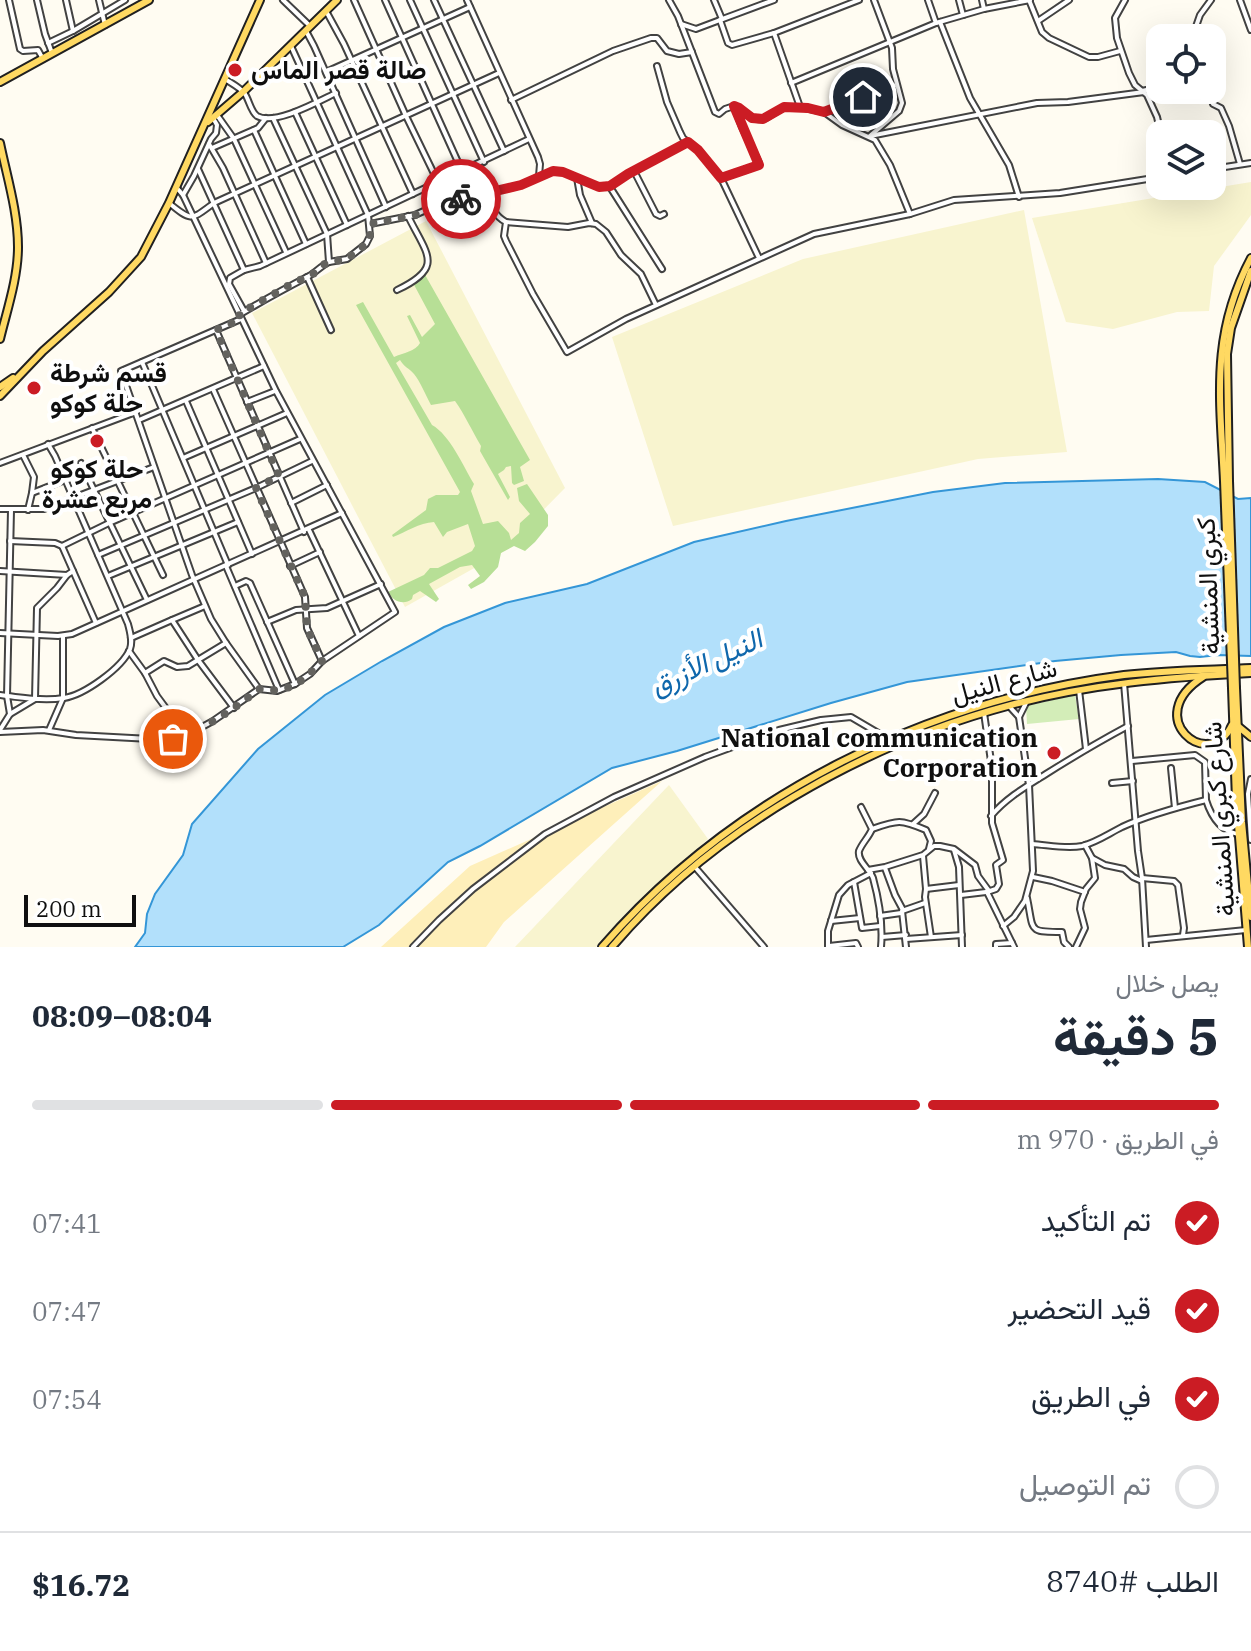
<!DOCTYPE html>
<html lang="ar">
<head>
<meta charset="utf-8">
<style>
  body { margin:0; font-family:"IBM Plex Serif",Vazirmatn,serif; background:#f2f2f3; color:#1f2937; direction:rtl; height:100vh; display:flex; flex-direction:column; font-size:30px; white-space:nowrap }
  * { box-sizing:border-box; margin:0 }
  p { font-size:26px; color:#747a83 }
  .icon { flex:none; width:44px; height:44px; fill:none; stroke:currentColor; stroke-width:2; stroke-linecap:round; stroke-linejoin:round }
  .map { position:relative; height:947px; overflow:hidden; direction:ltr }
  .drawer { display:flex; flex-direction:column; background:#fff; flex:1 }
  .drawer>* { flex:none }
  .fabs { position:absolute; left:1146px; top:24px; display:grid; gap:16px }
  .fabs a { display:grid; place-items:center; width:80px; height:80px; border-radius:16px; background:#fff; box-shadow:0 8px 32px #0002; font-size:40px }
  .scale { position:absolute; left:24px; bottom:20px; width:112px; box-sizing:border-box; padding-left:8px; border:4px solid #0f0f0f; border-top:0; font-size:22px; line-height:28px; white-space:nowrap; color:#0f0f0f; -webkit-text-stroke:6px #fff; paint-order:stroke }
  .pin { position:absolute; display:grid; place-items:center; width:68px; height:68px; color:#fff; margin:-34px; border:4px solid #fff; border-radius:50%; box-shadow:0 2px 8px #0007 }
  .courier { position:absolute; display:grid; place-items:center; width:80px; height:80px; margin:-40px; border:6px solid #cb1c24; border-radius:50%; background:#fff; color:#222; box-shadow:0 2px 10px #0007 }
  .headline em { font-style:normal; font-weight:700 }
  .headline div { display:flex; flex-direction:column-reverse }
  .headline { display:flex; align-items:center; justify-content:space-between; height:136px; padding:0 32px }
  h1 { font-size:52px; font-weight:700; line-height:60px }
  .bar { display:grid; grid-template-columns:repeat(4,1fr); gap:12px 8px; align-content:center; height:96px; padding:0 32px }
  .bar i { height:10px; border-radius:6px; background:#e0e1e3 }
  .bar .current { background:#cb1c24 }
  .bar p { grid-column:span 4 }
  .line { display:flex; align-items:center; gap:20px; padding:0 32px; border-top:2px solid #e0e1e3 }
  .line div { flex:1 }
  ol { padding:0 32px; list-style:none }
  li { display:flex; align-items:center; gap:24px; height:88px }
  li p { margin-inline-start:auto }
  li .icon { padding:8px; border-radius:50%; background:#cb1c24; color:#fff; stroke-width:4 }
  li:last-child { color:#747a83 }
  li i { width:44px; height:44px; border:4px solid #e0e1e3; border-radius:50% }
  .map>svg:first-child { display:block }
  .farmland { fill:#f8f4cf }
  .green { fill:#d3edb8 }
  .forest { fill:#b7df96 }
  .sand { fill:#feefba }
  .water { fill:#b2e0fb; stroke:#3496d7; stroke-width:2 }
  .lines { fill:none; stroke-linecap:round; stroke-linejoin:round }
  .stream { stroke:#3496d7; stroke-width:2 }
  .minor-casing { stroke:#424242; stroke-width:8 }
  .major-casing { stroke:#202020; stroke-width:10 }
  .minor { stroke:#fff; stroke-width:4 }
  .major { stroke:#ffd962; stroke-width:6 }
  .major-bridge-casing { stroke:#202020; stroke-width:10; stroke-linecap:butt }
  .major-bridge { stroke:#ffd962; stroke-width:6 }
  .done { stroke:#63625e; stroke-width:8; stroke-dasharray:0 14.4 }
  .route { stroke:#cb1c24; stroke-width:10 }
  .poi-dot { fill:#cb1c24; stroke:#fff; stroke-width:3 }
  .labels { text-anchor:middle; stroke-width:8; stroke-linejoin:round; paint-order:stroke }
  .poi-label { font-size:26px; font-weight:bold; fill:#0f0f0f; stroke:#fff; text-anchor:start }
  .street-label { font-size:26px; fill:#0f0f0f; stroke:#fff }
  .water-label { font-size:28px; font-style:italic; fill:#0e67ac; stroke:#fff }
</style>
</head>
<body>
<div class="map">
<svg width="1251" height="947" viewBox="0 0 1251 947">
  <rect width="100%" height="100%" fill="#fffcf2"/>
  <!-- farmland -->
  <g class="farmland">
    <path d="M1251,182V215L1214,266L1209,311L1177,312L1113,329L1066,322L1032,218Z"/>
    <path d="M1024,210L1067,452L978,459L673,526L612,337L803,259Z"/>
    <path d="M426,221L565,488L501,553L405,607L252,313Z"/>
    <path d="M669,785L708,839L629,910L596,947H515Z"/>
  </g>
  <!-- green -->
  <path class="green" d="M1075,695L1079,719L1027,724L1026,706Z"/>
  <!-- forest -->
  <path class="forest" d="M424,273L530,460L520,467L524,481L514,485L512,483L511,466L506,467L504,470L498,474L510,497L508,500L480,451L481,446C472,431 465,415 455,401L431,405C426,396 420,381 414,374C409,368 404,367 400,360L396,363L432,425C450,435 463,466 474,484L471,491L483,524L498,521L509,533L511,540L519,533L520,523L530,514L519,501L517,488L527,484L548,515V526L535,542L525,551L514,546L501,553L498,567L484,582L471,589L468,585L480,576L472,565L460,567L429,584L439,599L436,602L420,591L413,595L412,599C403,606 393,601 388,592L424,575L430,568H438L472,551L475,546L468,524L447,532L443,537L434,522C419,523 406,532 393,537L392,535L426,510L428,499L436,495H458L460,492L356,305L363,302L394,357C403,353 416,351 420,343L407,316L410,315L422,337L435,324L412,281Z"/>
  <!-- sand -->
  <path class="sand" d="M662,781L504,922L486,947H381L470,866Z"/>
  <!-- water -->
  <path class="water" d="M1158,479L1205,482L1238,499L1251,498V656L1218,655L1200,657L1190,656L1176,652L1121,655L1055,661L907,682L831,703L677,751L612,768L480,846L448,862L379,925L343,947H135L145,933L147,914L155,894L183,855L192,824L258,749L325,695L382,661L444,627L505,603L587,584L694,542L786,521L933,492L1005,483Z"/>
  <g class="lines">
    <!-- stream -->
    <g class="stream">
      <path d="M182,195L188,211"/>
      <path d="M352,528L381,582"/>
    </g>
    <!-- minor casing -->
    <g class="minor-casing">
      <g id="minor">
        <path d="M9,0L20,49L23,51L38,50L43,59"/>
        <path d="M37,0L45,34L52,53"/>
        <path d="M66,0L73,31"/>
        <path d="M99,0L105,25"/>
        <path d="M283,0L310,26"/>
        <path d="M354,0L406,116L438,182"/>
        <path d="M385,0L462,171"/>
        <path d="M410,0L484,162"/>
        <path d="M434,0L504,151"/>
        <path d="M467,0L538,157L540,164L539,176"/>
        <path d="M669,0L678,16L715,112L719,114L725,109L734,106"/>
        <path d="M714,0L722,19"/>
        <path d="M928,0L936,23"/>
        <path d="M959,0L963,15"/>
        <path d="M982,0L984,9"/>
        <path d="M1029,0L1042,32L1049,38L1089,57H1098L1120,51"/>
        <path d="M1125,0L1115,18L1117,38L1129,73L1135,85L1147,95L1157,117L1161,134"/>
        <path d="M1240,0L1251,30"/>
        <path d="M326,11L344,44L413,194"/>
        <path d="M720,20L774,0"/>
        <path d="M1038,21L1069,0"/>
        <path d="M940,22L970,98L1009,165L1019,197"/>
        <path d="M681,24L696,29L720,20L728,43L732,45L774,33L859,0"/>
        <path d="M306,31L314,46L386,207"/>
        <path d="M774,33L800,107L824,112L842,125L875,140L890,165L910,214"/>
        <path d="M1192,38L1200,15L1211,0"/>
        <path d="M48,43L73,31L125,0"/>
        <path d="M291,46L368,215L370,236L366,244L347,259L329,262"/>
        <path d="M657,66L667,102L680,132L683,138L698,150L721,178L759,258"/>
        <path d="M326,72L470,7"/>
        <path d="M225,79C231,83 241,88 245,94C249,100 251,112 257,116C275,126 319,101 336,93"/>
        <path d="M791,83L936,23L984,9L1030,0"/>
        <path d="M1199,90L1211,96L1213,104L1221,108L1229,126L1240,164"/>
        <path d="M1142,91L1160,87"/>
        <path d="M511,100L613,51L651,38H657L667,51L679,54L692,52"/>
        <path d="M734,106C742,109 748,117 757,119C767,121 772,113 781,109C787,106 793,107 800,107"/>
        <path d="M295,112L347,225"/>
        <path d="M824,112L896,85"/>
        <path d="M217,115L234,139L286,252"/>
        <path d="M254,130L306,244"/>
        <path d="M871,135L899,111L902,103L893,69L892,48L874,0"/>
        <path d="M870,136L1037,103L1068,102L1144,92"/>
        <path d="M209,144L223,168L266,263"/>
        <path d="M212,148L258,128L266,118"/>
        <path d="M198,169L244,270"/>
        <path d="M1212,169L1251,163"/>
        <path d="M634,171L656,214L660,216L664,214"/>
        <path d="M577,178L580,195L592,223"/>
        <path d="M721,178L759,165V163L742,127L734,106"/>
        <path d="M610,187L662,269"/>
        <path d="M487,193C491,205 494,216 506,222L568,227L589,223L596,224L606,232L621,255L641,274L656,305"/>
        <path d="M183,195L194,176L211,139L216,133L217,125L213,118"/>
        <path d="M169,203C192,222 191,220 214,203L499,73"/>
        <path d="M506,222L504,236L506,241L533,294L567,352L626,319L814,234L910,214L954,200L1060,193L1160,177"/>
        <path d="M370,224L415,215L439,204L521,185L553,171L563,172L599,187L610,186L628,174L688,142"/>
        <path d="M307,277L331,330"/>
        <path d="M397,290C445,267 427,255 408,216"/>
        <path d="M244,311L229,284L230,278L244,270L260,266L529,139"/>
        <path d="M242,313C264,300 286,288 309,276C316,272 321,266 329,262L327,234L273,118"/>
        <path d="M241,319L121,371L192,575L211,619L226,643L259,689"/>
        <path d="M216,330L304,532"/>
        <path d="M142,362L228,565"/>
        <path d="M213,389L305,597L307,628L322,661"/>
        <path d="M186,401L252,554"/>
        <path d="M247,402L275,391"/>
        <path d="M139,420L264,366"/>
        <path d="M92,428L163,575"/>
        <path d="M23,455L34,477L32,493"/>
        <path d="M183,458L287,413"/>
        <path d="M0,463L136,412"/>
        <path d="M81,463L147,600"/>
        <path d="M291,503L327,485"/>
        <path d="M0,509H44L154,467"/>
        <path d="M28,510L32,493L65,480"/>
        <path d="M309,530L359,636"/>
        <path d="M10,541L55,543L62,546L109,523L300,439"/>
        <path d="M62,546L96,623"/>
        <path d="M98,555L256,488L312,461"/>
        <path d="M226,566L279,690"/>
        <path d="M290,566L320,552"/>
        <path d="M0,571L67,575L73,571"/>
        <path d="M108,576L238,522"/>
        <path d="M235,586L246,581L250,583L295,684"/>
        <path d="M205,606L172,620L198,660L234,708"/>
        <path d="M267,622L296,610L327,608L381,584"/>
        <path d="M0,633L58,636L72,634L342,513"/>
        <path d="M131,638L172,620"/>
        <path d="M129,651L145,673L157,696L171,715L179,737"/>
        <path d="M145,673L164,661L177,667L188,666L226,643"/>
        <path d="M1124,683L1138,851L1142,878L1146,947"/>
        <path d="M1079,690L1086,749"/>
        <path d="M0,695L7,696L11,510"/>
        <path d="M1009,706L1019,717"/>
        <path d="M984,713L992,768V823L1003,860L996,865L999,884L996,889L987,892L1014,947"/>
        <path d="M10,714L35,699L37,608L57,588L67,575"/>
        <path d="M0,730L10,714L7,696C26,698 45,701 64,698C84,695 122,668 130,649C133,641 130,632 128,624L55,456L48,444"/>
        <path d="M49,730L63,698V636"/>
        <path d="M0,732L43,730L76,735L169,740L191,733L213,721L259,689L277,691L295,684L310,674L322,661L395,612L276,391L183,195L176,187"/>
        <path d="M1132,761L1195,755L1205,762L1206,800"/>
        <path d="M1171,768L1175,808"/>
        <path d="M1251,779L1248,794L1251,840"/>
        <path d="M1112,783L1133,781"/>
        <path d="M861,807L872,829C869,837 862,843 859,851C857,861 870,869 873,878C879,900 883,925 881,947"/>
        <path d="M991,816C1006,798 1027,786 1046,774C1073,757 1100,741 1128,726"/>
        <path d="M913,824L924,814L935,793"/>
        <path d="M872,829C898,820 900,819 926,830L931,841L929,849"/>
        <path d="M1032,844C1048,845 1066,849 1082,846C1097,842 1108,834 1122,827C1148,815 1178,807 1206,800C1211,816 1220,831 1238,834"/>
        <path d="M954,850L959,867L962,947"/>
        <path d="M923,856L926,889L925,897L931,937"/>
        <path d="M1092,858L1105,865L1124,869L1133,877L1142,881"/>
        <path d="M695,867L764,947"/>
        <path d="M885,868L895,895L903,910"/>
        <path d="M868,870L885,867L923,855L934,846H940L954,849L975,865L978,876L989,891"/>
        <path d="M1033,877L1052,881L1085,892"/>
        <path d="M1142,878L1174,881L1178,885L1184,928L1183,935"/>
        <path d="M854,882L862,928L880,926"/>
        <path d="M926,889L959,885"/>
        <path d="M961,895L986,892"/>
        <path d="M1027,898C1034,931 1027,932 1062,932L1064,942L1069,947"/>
        <path d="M880,916L901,913"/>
        <path d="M831,921L860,918"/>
        <path d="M1003,926L1014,917L1025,901L1033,871L1029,785L1019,717L1027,701"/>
        <path d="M882,937L906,935"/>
        <path d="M906,939L962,935"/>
        <path d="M1146,940L1246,930"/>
        <path d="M829,946L856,943L858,947"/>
        <path d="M413,947L439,920L473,889L545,834L614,797L705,757L779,730L821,720L851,717L885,737L886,740"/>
        <path d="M828,947V931L839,895L848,885L871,873"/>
        <path d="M906,947L902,911L925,903"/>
        <path d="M996,947V944L1012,943"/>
        <path d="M1076,947L1085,928L1080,909L1081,902L1086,889L1095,878L1092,858L1085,845"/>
      </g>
    </g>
    <!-- major casing -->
    <g class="major-casing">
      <g id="major">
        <path d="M0,82L149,0"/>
        <path d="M208,122L244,91L337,0"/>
        <path d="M0,143C7,177 18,212 18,247C18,278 7,310 0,339"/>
        <path d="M0,387L13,378"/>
        <path d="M0,396L43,351L109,292L141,257L169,203L260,0"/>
        <path d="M1224,481C1220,398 1210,335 1251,258"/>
        <path d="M1229,481L1227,354L1231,328L1251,271"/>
        <path d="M1203,677C1140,717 1209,774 1232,725"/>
        <path d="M1232,688L1236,800L1248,947"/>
        <path d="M1236,688L1242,822L1251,917"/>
        <path d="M1239,727L1251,737"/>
        <path d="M602,947C734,795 925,701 1124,675C1166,670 1209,670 1251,668"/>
        <path d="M612,947C711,830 864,744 1011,705C1090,684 1170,677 1251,673"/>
      </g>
    </g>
    <!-- minor -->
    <use href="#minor" class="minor"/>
    <!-- major -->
    <use href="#major" class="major"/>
    <!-- major-bridge casing -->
    <g class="major-bridge-casing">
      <g id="major-bridge">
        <path d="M1224,481L1232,688"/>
        <path d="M1229,481L1236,688"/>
      </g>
    </g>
    <!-- major-bridge -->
    <use href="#major-bridge" class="major-bridge"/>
  </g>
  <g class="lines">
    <!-- done -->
    <path class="done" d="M173,739C206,729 232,710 259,689C265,689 272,691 278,690C296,688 310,674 322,661L307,628L305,597L256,488L279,476L216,330L241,319L239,314L293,283L312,275L323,265L329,262L347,259L366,244L370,236V224L415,215L439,204L461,199"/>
    <!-- route -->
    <path class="route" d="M461,199L521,185L553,171L563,172L599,187L610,186L628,174L688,142L698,150L721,178L759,165L734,106L739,108L752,118L763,119L784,107L808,108L824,112L863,97"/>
  </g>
  <!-- markers -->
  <g class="poi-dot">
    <circle cx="235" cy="70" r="8"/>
    <circle cx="34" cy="388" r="8"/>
    <circle cx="97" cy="441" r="8"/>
    <circle cx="1054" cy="753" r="8"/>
  </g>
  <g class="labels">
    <!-- poi labels -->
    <g class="poi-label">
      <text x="251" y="79">صالة قصر الماس</text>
      <text x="50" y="382">قسم شرطة<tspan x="50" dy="30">حلة كوكو</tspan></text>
      <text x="97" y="478" text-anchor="middle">حلة كوكو<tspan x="97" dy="30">مربع عشرة</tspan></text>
      <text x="1038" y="747" text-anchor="end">National communication<tspan x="1038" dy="30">Corporation</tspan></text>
    </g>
    <!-- street labels -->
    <g class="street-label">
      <text transform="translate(1208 586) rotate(-92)" y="9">كبري المنشية</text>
      <text transform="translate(1004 681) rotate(-15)" y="9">شارع النيل</text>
      <text transform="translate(1219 819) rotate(-94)" y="9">شارع كبري المنشية</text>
    </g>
    <!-- water labels -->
    <g class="water-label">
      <text transform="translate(706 662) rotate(-25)" y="10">النيل الأزرق</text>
    </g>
  </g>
</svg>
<div class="fabs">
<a><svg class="icon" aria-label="locate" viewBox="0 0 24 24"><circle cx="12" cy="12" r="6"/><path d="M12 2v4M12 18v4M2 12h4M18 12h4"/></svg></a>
<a><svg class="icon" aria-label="layers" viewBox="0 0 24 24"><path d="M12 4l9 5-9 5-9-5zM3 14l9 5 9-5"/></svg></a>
</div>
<div class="scale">200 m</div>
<div class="pin" style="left:173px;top:739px;background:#ea580c"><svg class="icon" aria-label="bag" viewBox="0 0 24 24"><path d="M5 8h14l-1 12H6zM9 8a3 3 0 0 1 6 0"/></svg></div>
<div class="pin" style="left:863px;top:97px;background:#1f2937"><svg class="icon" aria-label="home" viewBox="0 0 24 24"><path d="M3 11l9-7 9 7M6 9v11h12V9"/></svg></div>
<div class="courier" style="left:461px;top:199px"><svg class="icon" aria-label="bike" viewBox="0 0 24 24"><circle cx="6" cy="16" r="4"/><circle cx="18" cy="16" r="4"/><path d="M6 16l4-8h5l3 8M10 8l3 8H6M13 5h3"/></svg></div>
</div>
<section class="drawer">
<div class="headline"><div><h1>5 دقيقة</h1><p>يصل خلال</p></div><em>08:04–08:09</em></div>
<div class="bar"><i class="current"></i><i class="current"></i><i class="current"></i><i></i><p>في الطريق · 970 m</p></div>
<ol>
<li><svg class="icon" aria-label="check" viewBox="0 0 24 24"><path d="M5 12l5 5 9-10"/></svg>تم التأكيد<p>07:41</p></li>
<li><svg class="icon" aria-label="check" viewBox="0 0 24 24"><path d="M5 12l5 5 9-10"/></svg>قيد التحضير<p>07:47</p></li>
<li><svg class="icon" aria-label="check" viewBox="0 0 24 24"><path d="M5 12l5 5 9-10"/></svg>في الطريق<p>07:54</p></li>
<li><i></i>تم التوصيل</li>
</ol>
<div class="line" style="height:104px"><div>الطلب #8740</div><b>$16.72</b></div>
</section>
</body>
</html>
